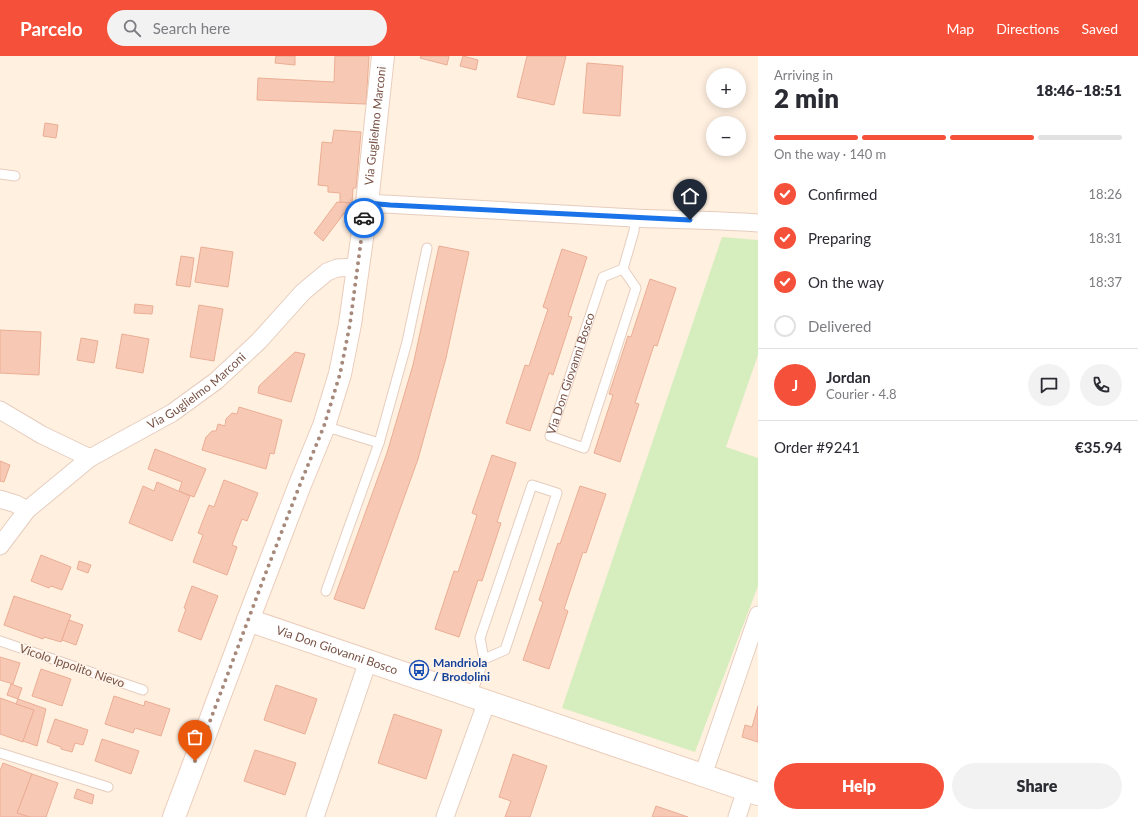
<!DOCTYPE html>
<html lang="en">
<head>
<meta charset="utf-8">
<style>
  body { margin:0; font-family:Lato,sans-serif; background:#f2f2f3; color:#2b2b33; height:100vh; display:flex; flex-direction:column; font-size:15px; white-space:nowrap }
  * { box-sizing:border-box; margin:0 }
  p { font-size:13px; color:#7c7c81 }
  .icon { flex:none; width:22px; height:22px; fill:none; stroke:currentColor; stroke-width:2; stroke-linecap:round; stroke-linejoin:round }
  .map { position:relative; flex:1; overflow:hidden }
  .details { display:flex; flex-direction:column; background:#fff; width:380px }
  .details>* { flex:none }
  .buttons { position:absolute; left:706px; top:12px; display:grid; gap:8px }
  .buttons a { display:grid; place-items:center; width:40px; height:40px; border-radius:50%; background:#fff; box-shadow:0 2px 10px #0003; font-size:20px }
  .pin { position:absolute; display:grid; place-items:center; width:34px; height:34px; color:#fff; margin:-41px -17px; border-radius:50% 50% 50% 0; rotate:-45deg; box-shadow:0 0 4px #0007 }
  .pin .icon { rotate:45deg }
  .courier { position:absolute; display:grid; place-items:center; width:40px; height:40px; margin:-20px; border:3px solid #1a73e8; border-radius:50%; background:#fff; color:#222; box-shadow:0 1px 5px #0007 }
  .headline em { font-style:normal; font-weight:800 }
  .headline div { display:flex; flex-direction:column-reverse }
  .headline { display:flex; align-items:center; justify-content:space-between; height:68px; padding:0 16px }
  h1 { font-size:26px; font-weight:800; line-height:30px }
  .bar { display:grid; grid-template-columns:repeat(4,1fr); gap:6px 4px; align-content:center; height:48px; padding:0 16px }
  .bar i { height:5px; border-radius:3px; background:#e1e1e2 }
  .bar .selected { background:#f55039 }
  .bar p { grid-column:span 4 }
  .line { display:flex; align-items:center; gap:10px; padding:0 16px; border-top:1px solid #e1e1e2 }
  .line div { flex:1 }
  .round { display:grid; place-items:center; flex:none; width:42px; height:42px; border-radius:21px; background:#f2f2f3 }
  ol { padding:0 16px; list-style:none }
  li { display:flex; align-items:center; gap:12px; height:44px }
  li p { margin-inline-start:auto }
  li .icon { padding:4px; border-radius:50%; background:#f55039; color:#fff; stroke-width:4 }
  li:last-child { color:#7c7c81 }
  li i { width:22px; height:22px; border:2px solid #e1e1e2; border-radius:50% }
  .button { display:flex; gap:8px; margin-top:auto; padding:8px 16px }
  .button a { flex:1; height:46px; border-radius:24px; background:#f55039; color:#fff; font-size:16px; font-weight:800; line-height:46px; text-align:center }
  .button a+a { background:#f2f2f3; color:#2b2b33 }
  header { display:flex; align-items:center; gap:24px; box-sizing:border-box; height:56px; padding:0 20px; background:#f55039; color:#fff }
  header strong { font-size:19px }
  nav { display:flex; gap:22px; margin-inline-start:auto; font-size:14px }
  .search { width:280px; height:36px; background:#f2f2f3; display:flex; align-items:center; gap:10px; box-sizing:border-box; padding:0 14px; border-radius:22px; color:#7c7c81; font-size:15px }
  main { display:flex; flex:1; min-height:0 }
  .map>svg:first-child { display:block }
  .green { fill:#d6edbe }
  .building { fill:#f7c9b5; stroke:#ebad94 }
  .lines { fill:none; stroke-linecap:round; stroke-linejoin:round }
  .lane-casing { stroke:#e6cdbe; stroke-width:11 }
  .street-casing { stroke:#e6cdbe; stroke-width:19 }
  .secondary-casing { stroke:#ebcdbb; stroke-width:24 }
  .lane { stroke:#fff; stroke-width:9 }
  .street { stroke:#fff; stroke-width:17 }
  .secondary { stroke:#fff; stroke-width:22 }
  .done { stroke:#a7897b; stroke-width:4; stroke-dasharray:0 7.2 }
  .route { stroke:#1a73e8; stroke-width:5 }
  .labels { text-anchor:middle; stroke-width:3.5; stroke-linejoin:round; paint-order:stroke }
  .street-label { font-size:12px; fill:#785245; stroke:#fff4e9 }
  .transit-label { font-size:12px; font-weight:bold; fill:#164399; stroke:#fff4e9; text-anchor:start }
</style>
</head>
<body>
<header>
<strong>Parcelo</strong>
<div class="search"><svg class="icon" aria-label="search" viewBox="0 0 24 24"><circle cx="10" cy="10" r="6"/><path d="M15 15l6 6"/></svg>Search here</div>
<nav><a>Map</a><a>Directions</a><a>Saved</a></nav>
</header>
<main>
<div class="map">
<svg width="758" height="761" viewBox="0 0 758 761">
  <rect width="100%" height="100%" fill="#fff0e0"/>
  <!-- green -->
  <path class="green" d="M722,181L758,184V299L726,391L758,402V530L695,696L562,652Z"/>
  <!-- building -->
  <g class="building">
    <path d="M276,0H295V9L275,7Z"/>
    <path d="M335,0H369L366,48L257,44L258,22L334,26Z"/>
    <path d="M421,0H449L447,9L420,2Z"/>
    <path d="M463,0L478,4L476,14L460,10Z"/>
    <path d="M527,0H566L554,49L517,41Z"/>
    <path d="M587,7L623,10L620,60L583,57Z"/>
    <path d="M45,67L58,69L56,82L43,80Z"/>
    <path d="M334,74L361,76L356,132H353L352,147L340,146V137L328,136V130L318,129L322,86L332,87Z"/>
    <path d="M337,146L352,147L323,185L314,177Z"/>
    <path d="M439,190L469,196L446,302L418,403L364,553L334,543L387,397L413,309Z"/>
    <path d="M201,191L233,196L228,231L195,226Z"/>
    <path d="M562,193L587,201L568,260L572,261L553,319L549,317L530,375L506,367L525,309L529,310L548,253L543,251Z"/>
    <path d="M181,200L194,202L190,231L176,229Z"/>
    <path d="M650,223L676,232L657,290L654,289L635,347L639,348L620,406L594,397L613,339L609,338L628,280L631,281Z"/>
    <path d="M135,248L153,250L152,258L134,257Z"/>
    <path d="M199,249L223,253L214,305L190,301Z"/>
    <path d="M0,274L41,276L39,319L0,317Z"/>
    <path d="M122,278L149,283L143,317L116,312Z"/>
    <path d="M81,282L98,285L94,307L77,304Z"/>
    <path d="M295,296L305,298L291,346L258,337L259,330Z"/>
    <path d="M239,351L282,364L274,398L270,397L266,413L202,394L206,381L212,375H216L218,368L225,370L226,363L232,357L237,358Z"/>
    <path d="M155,393L206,413L194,441L179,435L182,426L148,413Z"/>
    <path d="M492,399L516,407L497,466L501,467L482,525L478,524L459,581L435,573L454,515L458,516L477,459L472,457Z"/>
    <path d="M0,405L10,409L4,426L0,425Z"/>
    <path d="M224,424L258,437L247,465L242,463L232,489L237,491L227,519L193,506L203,479L198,477L209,449L214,451Z"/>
    <path d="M157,426L190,440L172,485L129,467L143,430L154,435Z"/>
    <path d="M580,430L606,438L586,497L583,496L564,553L568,555L549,613L523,604L543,546L539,544L558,487L560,488Z"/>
    <path d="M41,499L71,511L62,534L51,530L49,532L31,525Z"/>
    <path d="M79,505L91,509L88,517L77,513Z"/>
    <path d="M192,530L218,540L201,584L178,575L186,553L184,552Z"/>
    <path d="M14,540L71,559L61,586L44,581L43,583L4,569Z"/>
    <path d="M69,564L83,569L76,589L62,584Z"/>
    <path d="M0,601L20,607L13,628L0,624Z"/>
    <path d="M41,613L71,623L62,650L32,640Z"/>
    <path d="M11,628L22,632L18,643L7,639Z"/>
    <path d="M276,629L317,643L305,678L264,664Z"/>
    <path d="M114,640L144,650L145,645L170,653L161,680L135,672L133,677L105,668Z"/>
    <path d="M0,642L34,654L23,686L0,678Z"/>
    <path d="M18,643L46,653L37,690L23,685L34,654L16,648Z"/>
    <path d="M758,650V686L742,681L745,669L752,671Z"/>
    <path d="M394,658L442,674L426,723L378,707Z"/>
    <path d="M55,663L88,674L83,689L75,687L72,696L61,693V691L47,686Z"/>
    <path d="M102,683L139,695L131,718L95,705Z"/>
    <path d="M255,694L296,707L285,739L244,725Z"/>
    <path d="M513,698L547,710L530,761H505L511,745L499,741Z"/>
    <path d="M3,707L32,718L17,757L30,761H0V715Z"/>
    <path d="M32,718L58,727L46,761H30L17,757Z"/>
    <path d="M77,733L94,739L92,748L74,742Z"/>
    <path d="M656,750L688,761H652Z"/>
  </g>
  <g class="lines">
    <!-- lane casing -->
    <g class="lane-casing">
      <g id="lane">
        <path d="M0,118L15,120"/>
        <path id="s1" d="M623,213L636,232L584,392L550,380L603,221L623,213L634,175L635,162"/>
        <path d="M324,370L379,387"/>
        <path d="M326,535L379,387L407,286L427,192"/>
        <path d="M0,585L143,634"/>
        <path d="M471,640L484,603L505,594L557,437L532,429L480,582L484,603"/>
        <path d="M0,697L108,731"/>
      </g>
    </g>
    <!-- street casing -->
    <g class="street-casing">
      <g id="street">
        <path d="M367,147C455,152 545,157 634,162C675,164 717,164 758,167"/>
        <path d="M0,354L42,379L90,402"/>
        <path d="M0,443L16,448L27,454"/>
        <path id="s2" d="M0,490L27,454L90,402L172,357L216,325L259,285L303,236L327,216L337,212L358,211"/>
        <path d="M703,719L758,559"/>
        <path d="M315,761L368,605"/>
        <path d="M445,761L487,645"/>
        <path d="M737,761L746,734"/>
      </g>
    </g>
    <!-- secondary casing -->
    <g class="secondary-casing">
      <g id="secondary">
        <path id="s3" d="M248,564L758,738"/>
        <path id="s4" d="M174,761L248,564L299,431L324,370L340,318L350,268L367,147L383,0"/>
      </g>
    </g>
    <!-- lane -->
    <use href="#lane" class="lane"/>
    <!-- street -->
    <use href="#street" class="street"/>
    <!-- secondary -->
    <use href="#secondary" class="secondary"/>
  </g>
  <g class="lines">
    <!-- done -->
    <path class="done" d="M195,705L265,519L299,431L324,370L340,318L350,268L364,162"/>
    <!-- route -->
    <path class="route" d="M364,162L367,147L390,149L690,164"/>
  </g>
  <!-- icons -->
  <defs>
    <g id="bus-ring" transform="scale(1)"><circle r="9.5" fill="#fff4e9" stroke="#1a4fb4" stroke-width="1.5"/><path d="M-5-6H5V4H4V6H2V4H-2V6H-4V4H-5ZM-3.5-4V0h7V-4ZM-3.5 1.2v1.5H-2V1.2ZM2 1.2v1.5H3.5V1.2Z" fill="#1a4fb4"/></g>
  </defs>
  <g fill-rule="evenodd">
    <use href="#bus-ring" x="419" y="614"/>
  </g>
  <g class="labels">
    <!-- street labels -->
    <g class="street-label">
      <text dy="4" stroke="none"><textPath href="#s4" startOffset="724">Via Guglielmo Marconi</textPath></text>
      <text dy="4" stroke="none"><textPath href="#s1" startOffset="293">Via Don Giovanni Bosco</textPath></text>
      <text dy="4" stroke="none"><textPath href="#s2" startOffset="253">Via Guglielmo Marconi</textPath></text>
      <text dy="4" stroke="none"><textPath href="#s3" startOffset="94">Via Don Giovanni Bosco</textPath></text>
      <text transform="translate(72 610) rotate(19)" y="4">Vicolo Ippolito Nievo</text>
    </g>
    <!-- transit labels -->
    <g class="transit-label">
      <text x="433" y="611">Mandriola<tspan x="433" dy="14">/ Brodolini</tspan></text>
    </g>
  </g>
</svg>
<div class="buttons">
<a>+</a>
<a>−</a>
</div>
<div class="pin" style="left:195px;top:705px;background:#ea580c"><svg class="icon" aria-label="bag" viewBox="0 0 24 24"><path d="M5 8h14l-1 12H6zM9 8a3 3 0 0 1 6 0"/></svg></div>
<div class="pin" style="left:690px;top:164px;background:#1f2937"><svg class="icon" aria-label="home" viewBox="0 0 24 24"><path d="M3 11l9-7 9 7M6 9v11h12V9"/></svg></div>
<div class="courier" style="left:364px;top:162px"><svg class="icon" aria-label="car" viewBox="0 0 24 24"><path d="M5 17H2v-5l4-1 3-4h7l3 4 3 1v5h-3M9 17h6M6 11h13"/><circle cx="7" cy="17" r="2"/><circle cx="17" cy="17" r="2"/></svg></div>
</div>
<section class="details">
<div class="headline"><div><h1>2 min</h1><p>Arriving in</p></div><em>18:46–18:51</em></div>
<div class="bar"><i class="selected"></i><i class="selected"></i><i class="selected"></i><i></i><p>On the way · 140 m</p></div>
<ol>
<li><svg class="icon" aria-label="check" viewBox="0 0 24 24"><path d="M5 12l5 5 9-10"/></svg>Confirmed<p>18:26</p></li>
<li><svg class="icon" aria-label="check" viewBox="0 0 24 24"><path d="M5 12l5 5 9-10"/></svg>Preparing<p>18:31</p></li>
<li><svg class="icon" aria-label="check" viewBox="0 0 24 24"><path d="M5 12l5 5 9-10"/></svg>On the way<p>18:37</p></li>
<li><i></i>Delivered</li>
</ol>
<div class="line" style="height:72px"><b class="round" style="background:#f55039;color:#fff">J</b><div><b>Jordan</b><p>Courier · 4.8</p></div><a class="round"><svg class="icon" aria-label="chat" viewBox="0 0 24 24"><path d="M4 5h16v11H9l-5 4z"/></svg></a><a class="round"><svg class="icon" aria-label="phone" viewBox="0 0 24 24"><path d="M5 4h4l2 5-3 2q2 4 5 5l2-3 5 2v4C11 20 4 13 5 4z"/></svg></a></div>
<div class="line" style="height:52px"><div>Order #9241</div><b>€35.94</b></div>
<div class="button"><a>Help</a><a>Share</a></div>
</section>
</main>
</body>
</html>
